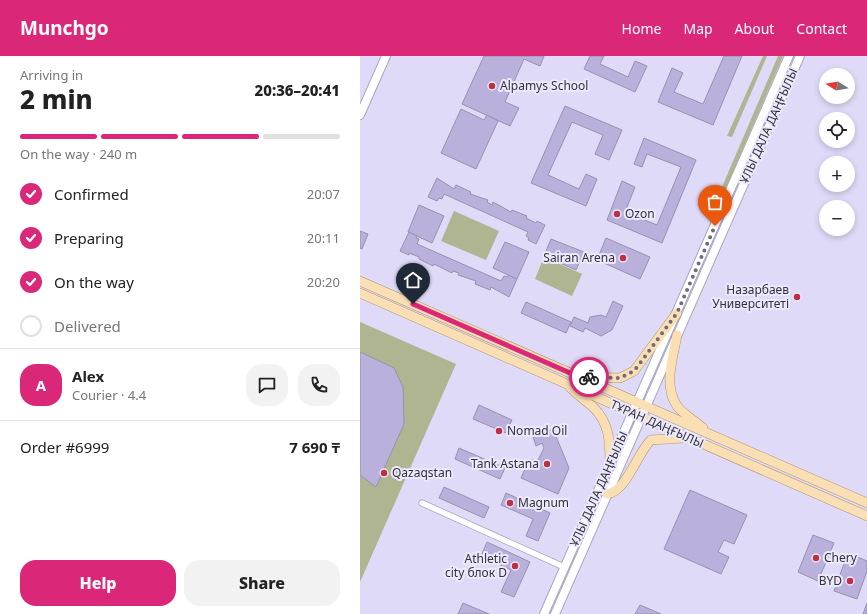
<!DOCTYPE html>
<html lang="en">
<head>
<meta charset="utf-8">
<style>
  body { margin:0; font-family:"Noto Sans",sans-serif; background:#f2f2f2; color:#222; height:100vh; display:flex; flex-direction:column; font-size:15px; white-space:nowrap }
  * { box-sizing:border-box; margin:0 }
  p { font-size:13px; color:#767676 }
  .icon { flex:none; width:22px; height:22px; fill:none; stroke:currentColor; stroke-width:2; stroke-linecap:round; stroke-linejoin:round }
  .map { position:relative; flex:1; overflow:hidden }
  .side { display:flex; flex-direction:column; background:#fff; width:360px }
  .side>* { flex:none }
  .needle { width:26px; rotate:281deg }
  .fabs { position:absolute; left:459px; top:12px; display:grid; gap:8px }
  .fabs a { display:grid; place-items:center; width:36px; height:36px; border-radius:50%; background:#fff; box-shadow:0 2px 6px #0003; font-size:20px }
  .pin { position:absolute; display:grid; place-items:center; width:34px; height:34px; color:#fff; margin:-41px -17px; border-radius:50% 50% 50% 0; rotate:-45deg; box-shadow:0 0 4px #0007 }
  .pin .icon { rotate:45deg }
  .courier { position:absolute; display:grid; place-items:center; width:40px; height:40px; margin:-20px; border:3px solid #db2777; border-radius:50%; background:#fff; color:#222; box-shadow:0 1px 5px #0007 }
  .head em { font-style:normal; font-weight:800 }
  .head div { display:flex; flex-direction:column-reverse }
  .head { display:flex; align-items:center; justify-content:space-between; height:68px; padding:0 20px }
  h1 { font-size:26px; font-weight:800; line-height:30px }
  .bar { display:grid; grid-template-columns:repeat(4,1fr); gap:6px 4px; align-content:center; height:48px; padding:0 20px }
  .bar i { height:5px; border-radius:3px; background:#e0e0e0 }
  .bar .current { background:#db2777 }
  .bar p { grid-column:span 4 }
  .line { display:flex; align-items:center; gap:10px; padding:0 20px; border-top:1px solid #e0e0e0 }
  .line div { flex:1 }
  .round { display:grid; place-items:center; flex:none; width:42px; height:42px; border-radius:16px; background:#f2f2f2 }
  ol { padding:0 20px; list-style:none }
  li { display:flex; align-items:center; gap:12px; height:44px }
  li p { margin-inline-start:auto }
  li .icon { padding:4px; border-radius:50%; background:#db2777; color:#fff; stroke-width:4 }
  li:last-child { color:#767676 }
  li i { width:22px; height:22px; border:2px solid #e0e0e0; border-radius:50% }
  .action { display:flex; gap:8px; margin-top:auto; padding:8px 20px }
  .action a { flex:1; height:46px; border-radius:16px; background:#db2777; color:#fff; font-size:16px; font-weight:800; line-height:46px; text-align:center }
  .action a+a { background:#f2f2f2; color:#222 }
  header { display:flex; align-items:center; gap:24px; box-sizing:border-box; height:56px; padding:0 20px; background:#db2777; color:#fff }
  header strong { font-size:19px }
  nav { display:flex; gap:22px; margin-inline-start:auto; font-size:14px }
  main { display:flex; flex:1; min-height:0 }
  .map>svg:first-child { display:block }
  .green { fill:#afb590 }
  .building { fill:#b9b1db; stroke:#9692ae }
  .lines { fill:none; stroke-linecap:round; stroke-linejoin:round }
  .street-casing { stroke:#a9a5c1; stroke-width:7 }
  .secondary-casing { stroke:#a9a5c1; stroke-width:10 }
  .primary-casing { stroke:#b2946a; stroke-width:10 }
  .street { stroke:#fff; stroke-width:5.5 }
  .secondary { stroke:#fff; stroke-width:8 }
  .primary { stroke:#fadfb5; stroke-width:9 }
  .done { stroke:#6f6c7e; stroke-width:4; stroke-dasharray:0 7.2 }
  .route { stroke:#db2777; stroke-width:5 }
  .poi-dot { fill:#bf2e45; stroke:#ebe9fb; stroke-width:1.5 }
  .labels { text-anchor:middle; stroke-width:4; stroke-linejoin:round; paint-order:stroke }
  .poi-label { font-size:12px; fill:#33313d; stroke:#ebe9fb; text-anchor:start }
  .street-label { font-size:12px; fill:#33313d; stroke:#ebe9fb }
</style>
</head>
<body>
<header>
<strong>Munchgo</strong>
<nav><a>Home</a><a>Map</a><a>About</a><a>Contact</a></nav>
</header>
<main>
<section class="side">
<div class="head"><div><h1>2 min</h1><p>Arriving in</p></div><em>20:36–20:41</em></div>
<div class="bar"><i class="current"></i><i class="current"></i><i class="current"></i><i></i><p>On the way · 240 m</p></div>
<ol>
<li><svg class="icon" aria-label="check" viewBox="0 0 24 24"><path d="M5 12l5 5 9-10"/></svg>Confirmed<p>20:07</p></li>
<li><svg class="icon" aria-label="check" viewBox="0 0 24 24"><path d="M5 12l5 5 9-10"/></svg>Preparing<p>20:11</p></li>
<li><svg class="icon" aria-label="check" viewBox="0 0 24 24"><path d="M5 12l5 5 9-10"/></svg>On the way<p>20:20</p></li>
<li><i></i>Delivered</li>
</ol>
<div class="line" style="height:72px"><b class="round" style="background:#db2777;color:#fff">A</b><div><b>Alex</b><p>Courier · 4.4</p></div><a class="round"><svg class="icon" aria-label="chat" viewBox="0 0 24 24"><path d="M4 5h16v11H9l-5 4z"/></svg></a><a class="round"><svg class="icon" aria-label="phone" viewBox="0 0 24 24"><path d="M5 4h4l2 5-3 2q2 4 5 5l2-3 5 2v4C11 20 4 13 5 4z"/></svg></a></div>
<div class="line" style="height:52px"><div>Order #6999</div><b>7 690 ₸</b></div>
<div class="action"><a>Help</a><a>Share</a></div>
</section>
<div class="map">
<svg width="507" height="558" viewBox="0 0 507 558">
  <rect width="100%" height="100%" fill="#dedaf8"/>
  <!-- green -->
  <g class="green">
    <path d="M403,0H407L372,81L367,80Z"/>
    <path d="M418,0H423L361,144L359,138Z"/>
    <path d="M94,155L139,175L126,204L81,185Z"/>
    <path d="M184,201L222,218L212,240L175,223Z"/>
    <path d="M0,266L96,308L0,526Z"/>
  </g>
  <!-- building -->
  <g class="building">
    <path d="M124,0H184L180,10L164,3L145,46L159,52L150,70L102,48Z"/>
    <path d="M230,0H244L240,8L268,21L275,5L287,10L275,36L224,13Z"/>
    <path d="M364,0H382L353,69L298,46L312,12L323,17L314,36L343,48Z"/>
    <path d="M205,50L262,74L249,104L235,98L243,79L212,66L188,119L219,133L226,118L237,123L226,150L171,127Z"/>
    <path d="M101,53L124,64L127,59L138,65L116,113L81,97Z"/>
    <path d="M284,82L336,104L302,187L247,164L262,125L275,131L265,156L297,169L321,111L287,98L282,111L274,108Z"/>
    <path d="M77,122L94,133L96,129L111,136L110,138L128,144L127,146L132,149L133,146L151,156L152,154L167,160L166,162L176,167L177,165L185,169L176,188L168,184L169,182L166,180L168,176L84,138L82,143L79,142L77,145L68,141Z"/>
    <path d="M59,149L84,160L72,187L48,176Z"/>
    <path d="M0,175L8,178L2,193L0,192Z"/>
    <path d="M49,176L57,180L56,182L59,183L57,188L141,225L144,220L147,221L148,219L157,223L149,241L131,231L130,234L115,228L116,225L98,219L99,217L93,215L92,217L74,208L73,210L59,203V201L49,197V199L40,195Z"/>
    <path d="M246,182L290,201L280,223L237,204Z"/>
    <path d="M191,183L224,196L216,214L184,200Z"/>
    <path d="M145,186L169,196L157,223L133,212Z"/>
    <path d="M253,245L263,250L252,274L241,280L225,272L223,276L210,270L214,261L228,267L230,261L241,259L246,261Z"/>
    <path d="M166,246L211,266L206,277L161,257Z"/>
    <path d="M0,296L34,312L43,331L44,368L16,431L0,419Z"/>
    <path d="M119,349L152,364L146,377L113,363Z"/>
    <path d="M193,373L209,412L198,438L161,422L169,404H178L184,392L182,387L176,390L173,381Z"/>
    <path d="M99,392L145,412L140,423L95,403Z"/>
    <path d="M84,431L129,451L124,462L79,442Z"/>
    <path d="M330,434L387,459L374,488L364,484L358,496L369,501L361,518L304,493Z"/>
    <path d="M146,437L190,457L178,485L166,480L173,463L141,449Z"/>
    <path d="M453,479L474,487L458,525L438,516Z"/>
    <path d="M127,486L170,506L154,541L141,536L151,514L121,500Z"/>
    <path d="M488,497L507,505V515L497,543L474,535Z"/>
    <path d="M103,547L129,558H98Z"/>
    <path d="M507,547V558H503Z"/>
    <path d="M280,549L301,558H275Z"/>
  </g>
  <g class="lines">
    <!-- street casing -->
    <g class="street-casing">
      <path id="street" d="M62,447L204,511"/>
    </g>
    <!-- secondary casing -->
    <g class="secondary-casing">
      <g id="secondary">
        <path d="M0,59L26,0"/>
        <path d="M184,558L429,0"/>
        <path d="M195,558L440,0"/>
      </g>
    </g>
    <!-- primary casing -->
    <g class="primary-casing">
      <g id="primary">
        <path d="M0,225L507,447"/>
        <path d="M0,237L507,460"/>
        <path d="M317,279C313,302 303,329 317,350C323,358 335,365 343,372"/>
        <path d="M223,321L260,322L274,315L317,257"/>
        <path d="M210,331C217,339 225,344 233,351C250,367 250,387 250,409"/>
        <path d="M247,438C267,435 277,397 291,384L323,382"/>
      </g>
    </g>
    <!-- street -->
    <use href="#street" class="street"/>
    <!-- secondary -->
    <use href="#secondary" class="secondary"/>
    <!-- primary -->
    <use href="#primary" class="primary"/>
  </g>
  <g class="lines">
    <!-- done -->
    <path class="done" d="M229,321L260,322L274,315L281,306L317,257L355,170"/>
    <!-- route -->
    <path class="route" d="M53,248L217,320L229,321"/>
  </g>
  <!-- markers -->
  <g class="poi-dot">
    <circle cx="132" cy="30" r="4"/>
    <circle cx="257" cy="158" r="4"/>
    <circle cx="263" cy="202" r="4"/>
    <circle cx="437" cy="241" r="4"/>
    <circle cx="139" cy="375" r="4"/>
    <circle cx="187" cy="408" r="4"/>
    <circle cx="24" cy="417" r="4"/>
    <circle cx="150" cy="447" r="4"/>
    <circle cx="456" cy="502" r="4"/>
    <circle cx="155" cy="510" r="4"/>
    <circle cx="490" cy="525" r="4"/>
  </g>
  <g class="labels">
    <!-- poi labels -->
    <g class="poi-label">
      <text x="140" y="34">Alpamys School</text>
      <text x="265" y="162">Ozon</text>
      <text x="255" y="206" text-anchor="end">Sairan Arena</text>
      <text x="429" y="238" text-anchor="end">Назарбаев<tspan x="429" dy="14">Университеті</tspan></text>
      <text x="147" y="379">Nomad Oil</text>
      <text x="179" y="412" text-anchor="end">Tank Astana</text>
      <text x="32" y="421">Qazaqstan</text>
      <text x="158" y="451">Magnum</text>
      <text x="464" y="506">Chery</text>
      <text x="147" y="507" text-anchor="end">Athletic<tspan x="147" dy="14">city блок D</tspan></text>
      <text x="482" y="529" text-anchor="end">BYD</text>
    </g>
    <!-- street labels -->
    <g class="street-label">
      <text transform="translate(409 70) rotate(-66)" y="4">ҰЛЫ ДАЛА ДАҢҒЫЛЫ</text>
      <text transform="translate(297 368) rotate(24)" y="4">ТҰРАН ДАҢҒЫЛЫ</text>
      <text transform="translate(239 433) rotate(-66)" y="4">ҰЛЫ ДАЛА ДАҢҒЫЛЫ</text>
    </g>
  </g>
</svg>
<div class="fabs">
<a><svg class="needle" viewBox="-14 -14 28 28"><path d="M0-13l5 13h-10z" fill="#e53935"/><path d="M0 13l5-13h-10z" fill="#767676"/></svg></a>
<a><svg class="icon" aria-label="locate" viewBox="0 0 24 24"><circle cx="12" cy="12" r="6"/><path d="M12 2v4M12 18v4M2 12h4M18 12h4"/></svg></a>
<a>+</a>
<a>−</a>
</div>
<div class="pin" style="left:355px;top:170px;background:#ea580c"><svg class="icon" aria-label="bag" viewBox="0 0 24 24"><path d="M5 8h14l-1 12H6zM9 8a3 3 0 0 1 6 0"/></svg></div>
<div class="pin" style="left:53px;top:248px;background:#1f2937"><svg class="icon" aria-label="home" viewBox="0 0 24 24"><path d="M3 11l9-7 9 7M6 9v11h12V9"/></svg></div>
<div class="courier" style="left:229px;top:321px"><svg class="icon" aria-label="bike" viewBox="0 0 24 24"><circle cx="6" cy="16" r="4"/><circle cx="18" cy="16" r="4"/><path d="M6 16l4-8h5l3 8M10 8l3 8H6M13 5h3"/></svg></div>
</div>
</main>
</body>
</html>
